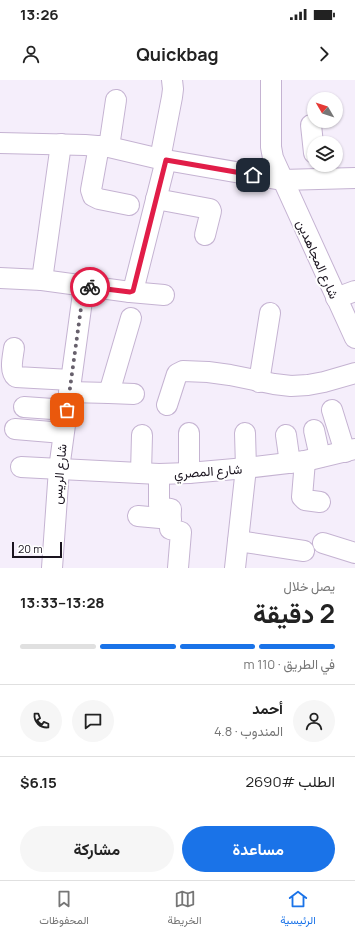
<!DOCTYPE html>
<html lang="ar">
<head>
<meta charset="utf-8">
<style>
  body { margin:0; font-family:Manrope,Vazirmatn,sans-serif; background:#f6f6f6; color:#222; direction:rtl; height:100vh; display:flex; flex-direction:column; font-size:15px; white-space:nowrap }
  * { box-sizing:border-box; margin:0 }
  p { font-size:13px; color:#767676 }
  .icon { flex:none; width:22px; height:22px; fill:none; stroke:currentColor; stroke-width:2; stroke-linecap:round; stroke-linejoin:round }
  .map { position:relative; height:488px; overflow:hidden; direction:ltr }
  .details { display:flex; flex-direction:column; background:#fff; flex:1 }
  .details>* { flex:none }
  .needle { width:26px; rotate:309deg }
  .tools { position:absolute; left:307px; top:12px; display:grid; gap:8px }
  .tools a { display:grid; place-items:center; width:36px; height:36px; border-radius:50%; background:#fff; box-shadow:0 1px 3px #0004; font-size:20px }
  .scale { position:absolute; left:12px; bottom:10px; width:50px; box-sizing:border-box; padding-left:4px; border:2px solid #1a141f; border-top:0; font-size:11px; line-height:14px; white-space:nowrap; color:#1a141f; -webkit-text-stroke:3px #fff; paint-order:stroke }
  .pin { position:absolute; display:grid; place-items:center; width:34px; height:34px; color:#fff; margin:-17px; border-radius:8px; box-shadow:0 2px 6px #0006 }
  .courier { position:absolute; display:grid; place-items:center; width:40px; height:40px; margin:-20px; border:3px solid #e11d48; border-radius:50%; background:#fff; color:#222; box-shadow:0 1px 5px #0007 }
  .head em { font-style:normal; font-weight:700 }
  .head div { display:flex; flex-direction:column-reverse }
  .head { display:flex; align-items:center; justify-content:space-between; height:68px; padding:0 20px }
  h1 { font-size:26px; font-weight:700; line-height:30px }
  .bar { display:grid; grid-template-columns:repeat(4,1fr); gap:6px 4px; align-content:center; height:48px; padding:0 20px }
  .bar i { height:5px; border-radius:3px; background:#e0e0e0 }
  .bar .current { background:#1a73e8 }
  .bar p { grid-column:span 4 }
  .line { display:flex; align-items:center; gap:10px; padding:0 20px; border-top:1px solid #e0e0e0 }
  .line div { flex:1 }
  .round { display:grid; place-items:center; flex:none; width:42px; height:42px; border-radius:21px; background:#f6f6f6 }
  .cta { display:flex; gap:8px; margin-top:auto; padding:8px 20px }
  .cta a { flex:1; height:46px; border-radius:24px; background:#1a73e8; color:#fff; font-size:16px; font-weight:700; line-height:46px; text-align:center }
  .cta a+a { background:#f6f6f6; color:#222 }
  .status { display:flex; justify-content:space-between; align-items:center; height:28px; padding:0 20px; background:#fff; direction:ltr }
  .status svg { height:11px; fill:currentColor }
  header { display:flex; justify-content:space-between; align-items:center; height:52px; padding:0 20px; background:#fff; font-size:18px; font-weight:700 }
  .tabs { display:flex; justify-content:space-around; align-items:center; height:56px; border-top:1px solid #e0e0e0; background:#fff; font-size:11px; color:#767676 }
  .tabs a { display:grid; justify-items:center; gap:2px }
  .tabs .current { color:#1a73e8 }
  .map>svg:first-child { display:block }
  .lines { fill:none; stroke-linecap:round; stroke-linejoin:round }
  .minor-casing { stroke:#c5b3d2; stroke-width:22 }
  .minor { stroke:#fff; stroke-width:20 }
  .done { stroke:#67606c; stroke-width:4; stroke-dasharray:0 7.2 }
  .route { stroke:#e11d48; stroke-width:5 }
  .labels { text-anchor:middle; stroke-width:4; stroke-linejoin:round; paint-order:stroke }
  .street-label { font-size:13px; fill:#1a141f; stroke:#fff }
</style>
</head>
<body>
<div class="status"><b>13:26</b><svg viewBox="0 0 49 12"><path d="M0 12V9h3v3zM5 12V6h3v6zM10 12V3h3v9zM15 12V0h3v12zM26 1h20v11H26zM47 4h2v5h-2z"/></svg></div>
<header><svg class="icon" aria-label="forward" viewBox="0 0 24 24"><path d="M9 5l7 7-7 7"/></svg>Quickbag<svg class="icon" aria-label="person" viewBox="0 0 24 24"><circle cx="12" cy="8" r="4"/><path d="M4 21q1-7 8-7t8 7"/></svg></header>
<div class="map">
<svg width="355" height="488" viewBox="0 0 355 488">
  <rect width="100%" height="100%" fill="#f5eefb"/>
  <g class="lines">
    <!-- minor casing -->
    <g class="minor-casing">
      <g id="minor">
        <path d="M271,0V67L273,78L355,258"/>
        <path d="M311,45L314,73"/>
        <path d="M0,63L85,65L109,67L160,79L282,100L355,98"/>
        <path d="M99,66L91,110L93,116L99,119L129,125"/>
        <path d="M109,67L116,20"/>
        <path d="M160,79L172,17L173,9L172,0"/>
        <path d="M156,119L210,129L211,131L205,155"/>
        <path d="M0,198L42,200L130,212L133,211L166,80"/>
        <path d="M42,200L61,64"/>
        <path d="M130,212L164,215"/>
        <path d="M336,218L355,211"/>
        <path d="M14,268C13,276 9,291 16,297L71,300"/>
        <path d="M259,302L270,233"/>
        <path d="M69,312L109,313L131,238"/>
        <path d="M109,313L134,314"/>
        <path d="M167,325L177,294L183,291L208,292L230,295L274,304L291,306L308,305L324,302L355,293"/>
        <path d="M24,327L67,330"/>
        <path d="M332,330L345,372"/>
        <path d="M15,349L63,353"/>
        <path d="M314,350L320,377"/>
        <path d="M286,355L290,383"/>
        <path d="M305,381L302,417L305,420L320,422"/>
        <path d="M21,387L159,394L189,393L246,388L305,381L355,369"/>
        <path d="M141,393L142,355"/>
        <path d="M189,393V353"/>
        <path d="M159,394V425L160,427L171,429L170,449L181,452L178,488"/>
        <path d="M138,436L171,439"/>
        <path d="M238,461L304,471"/>
        <path d="M323,463L355,473"/>
        <path d="M52,488L59,389L84,206"/>
        <path d="M235,488L246,388L245,353"/>
      </g>
    </g>
    <!-- minor -->
    <use href="#minor" class="minor"/>
  </g>
  <g class="lines">
    <!-- done -->
    <path class="done" d="M67,330L84,206L90,207"/>
    <!-- route -->
    <path class="route" d="M90,207L130,212L133,211L166,80L253,95"/>
  </g>
  <g class="labels">
    <!-- street labels -->
    <g class="street-label">
      <text transform="translate(318 179) rotate(66)" y="5">شارع المجاهدين</text>
      <text transform="translate(208 391) rotate(-4)" y="5">شارع المصري</text>
      <text transform="translate(59 394) rotate(-85)" y="5">شارع الريس</text>
    </g>
  </g>
</svg>
<div class="tools">
<a><svg class="needle" viewBox="-14 -14 28 28"><path d="M0-13l5 13h-10z" fill="#e53935"/><path d="M0 13l5-13h-10z" fill="#767676"/></svg></a>
<a><svg class="icon" aria-label="layers" viewBox="0 0 24 24"><path d="M12 4l9 5-9 5-9-5zM3 14l9 5 9-5"/></svg></a>
</div>
<div class="scale">20 m</div>
<div class="pin" style="left:67px;top:330px;background:#ea580c"><svg class="icon" aria-label="bag" viewBox="0 0 24 24"><path d="M5 8h14l-1 12H6zM9 8a3 3 0 0 1 6 0"/></svg></div>
<div class="pin" style="left:253px;top:95px;background:#1f2937"><svg class="icon" aria-label="home" viewBox="0 0 24 24"><path d="M3 11l9-7 9 7M6 9v11h12V9"/></svg></div>
<div class="courier" style="left:90px;top:207px"><svg class="icon" aria-label="bike" viewBox="0 0 24 24"><circle cx="6" cy="16" r="4"/><circle cx="18" cy="16" r="4"/><path d="M6 16l4-8h5l3 8M10 8l3 8H6M13 5h3"/></svg></div>
</div>
<section class="details">
<div class="head"><div><h1>2 دقيقة</h1><p>يصل خلال</p></div><em>13:28–13:33</em></div>
<div class="bar"><i class="current"></i><i class="current"></i><i class="current"></i><i></i><p>في الطريق · 110 m</p></div>
<div class="line" style="height:72px"><a class="round"><svg class="icon" aria-label="person" viewBox="0 0 24 24"><circle cx="12" cy="8" r="4"/><path d="M4 21q1-7 8-7t8 7"/></svg></a><div><b>أحمد</b><p>المندوب · 4.8</p></div><a class="round"><svg class="icon" aria-label="chat" viewBox="0 0 24 24"><path d="M4 5h16v11H9l-5 4z"/></svg></a><a class="round"><svg class="icon" aria-label="phone" viewBox="0 0 24 24"><path d="M5 4h4l2 5-3 2q2 4 5 5l2-3 5 2v4C11 20 4 13 5 4z"/></svg></a></div>
<div class="line" style="height:52px"><div>الطلب #2690</div><b>$6.15</b></div>
<div class="cta"><a>مساعدة</a><a>مشاركة</a></div>
</section>
<nav class="tabs">
<a class="current"><svg class="icon" aria-label="home" viewBox="0 0 24 24"><path d="M3 11l9-7 9 7M6 9v11h12V9"/></svg>الرئيسية</a>
<a><svg class="icon" aria-label="map" viewBox="0 0 24 24"><path d="M3 6l6-2 6 2 6-2v14l-6 2-6-2-6 2zM9 4v14M15 6v14"/></svg>الخريطة</a>
<a><svg class="icon" aria-label="saved" viewBox="0 0 24 24"><path d="M7 4h10v16l-5-4-5 4z"/></svg>المحفوظات</a>
</nav>
</body>
</html>
